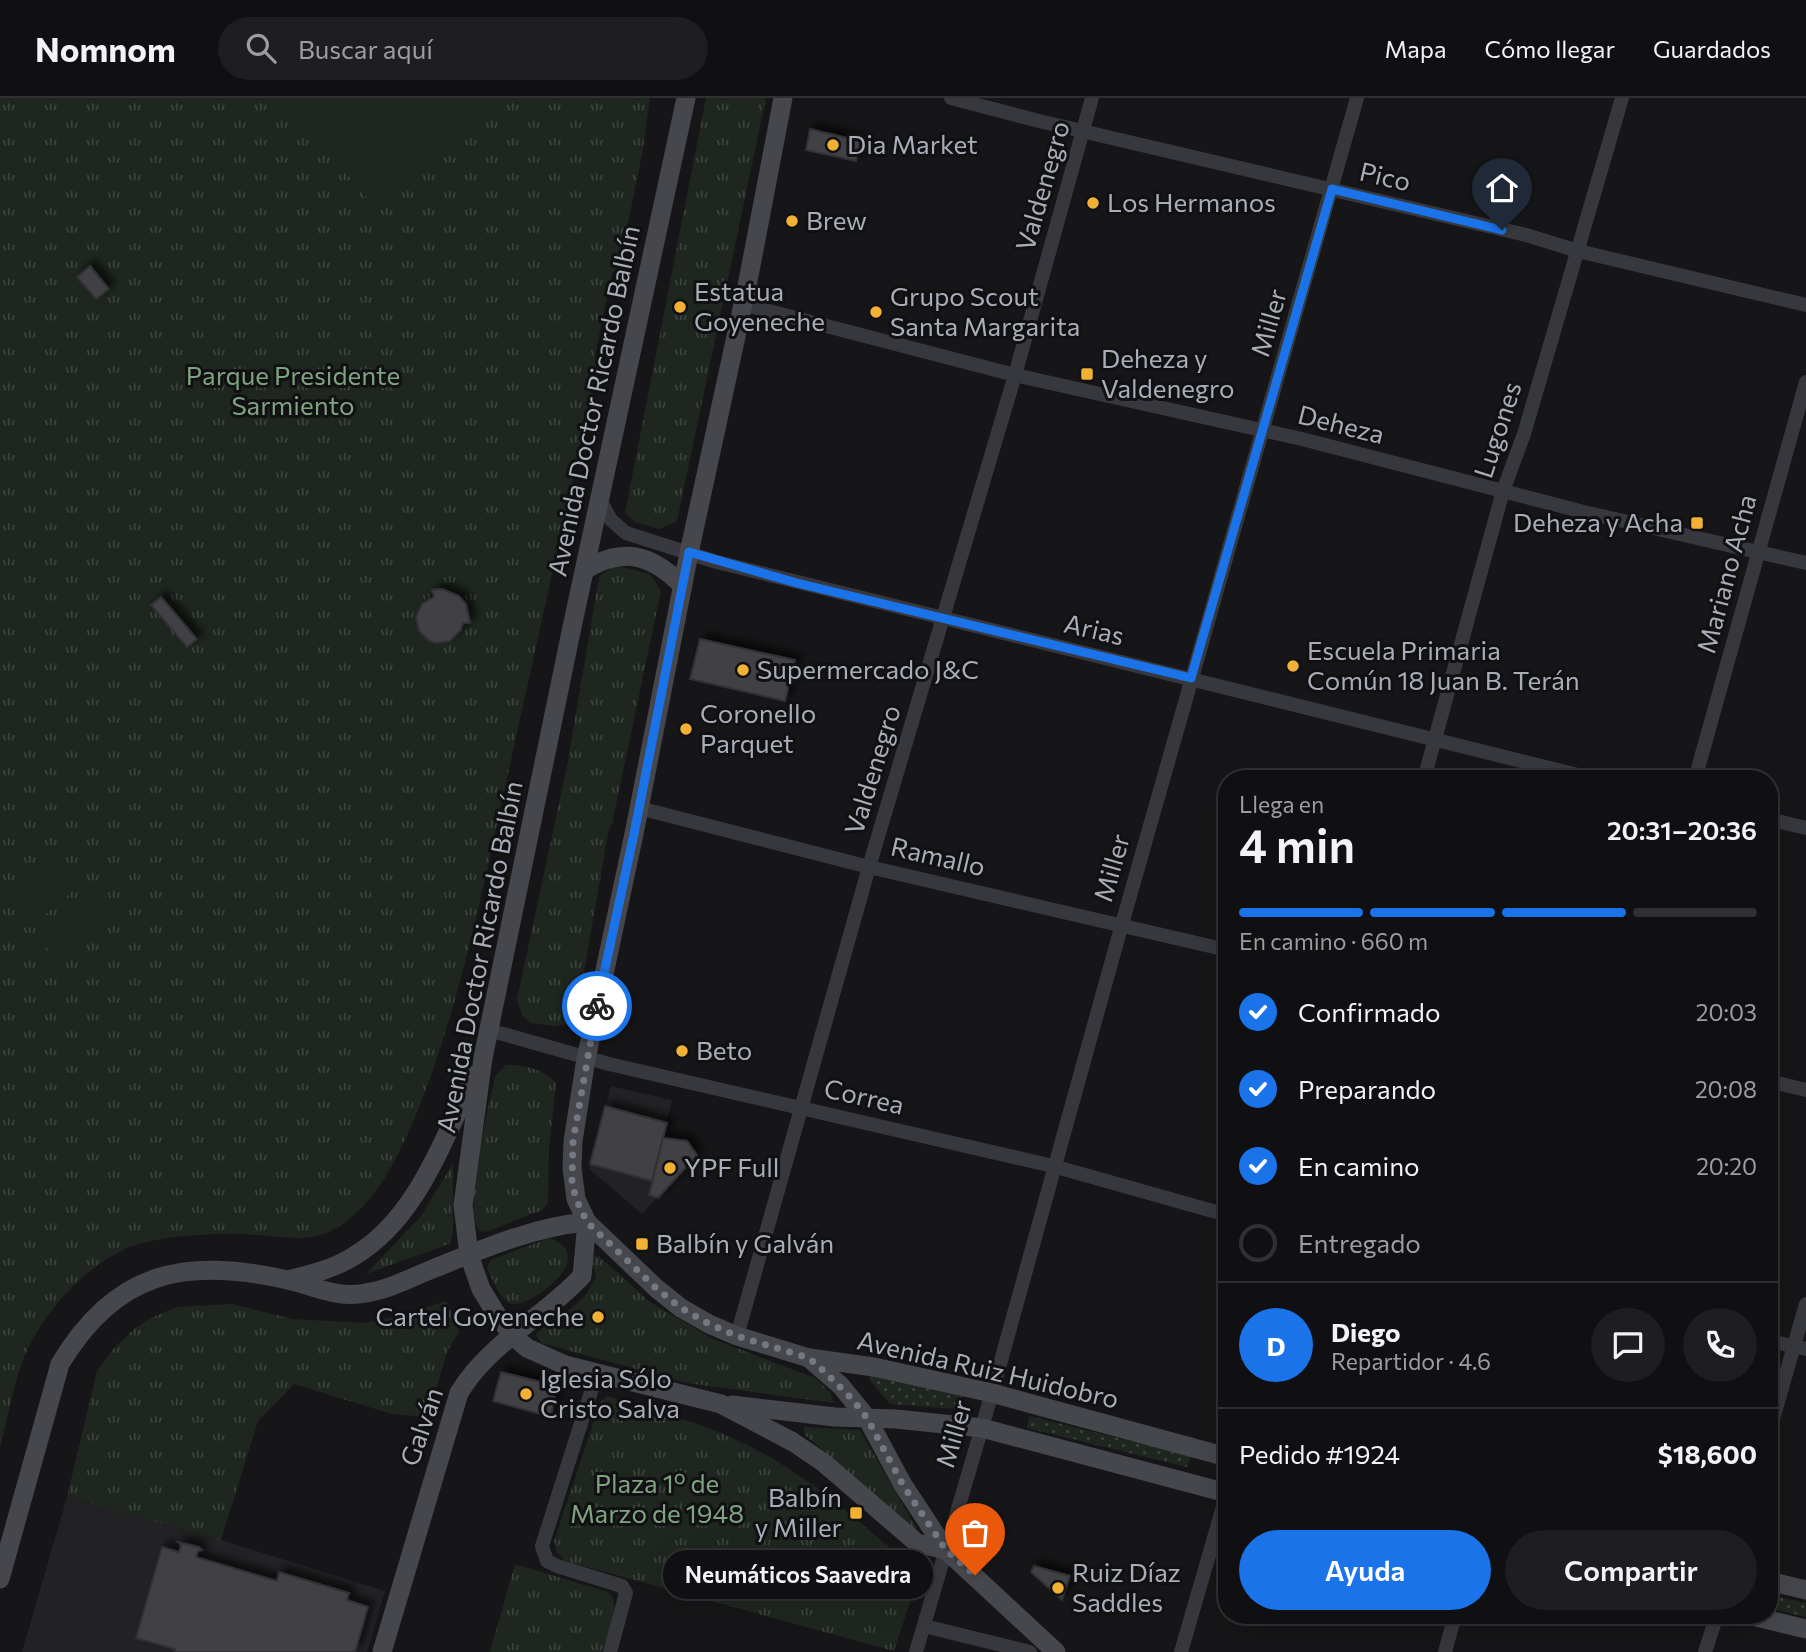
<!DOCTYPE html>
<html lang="es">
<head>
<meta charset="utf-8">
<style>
  body { margin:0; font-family:Commissioner,sans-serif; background:#1e1e20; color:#f1f3f6; height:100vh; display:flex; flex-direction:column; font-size:26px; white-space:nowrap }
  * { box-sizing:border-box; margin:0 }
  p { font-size:23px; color:#9c9d9f }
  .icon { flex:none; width:38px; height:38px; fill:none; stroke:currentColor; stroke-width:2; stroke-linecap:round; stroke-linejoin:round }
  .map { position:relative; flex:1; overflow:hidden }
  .panel { position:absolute; left:1218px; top:672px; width:560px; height:854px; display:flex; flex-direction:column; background:#101012; border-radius:28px; box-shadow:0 7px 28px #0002,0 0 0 2px #303032 }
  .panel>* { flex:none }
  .pin { position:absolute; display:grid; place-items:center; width:60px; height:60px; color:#fff; margin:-72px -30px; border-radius:50% 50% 50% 0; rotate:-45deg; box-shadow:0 0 7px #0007 }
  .pin .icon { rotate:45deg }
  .courier { position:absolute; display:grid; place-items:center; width:70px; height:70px; margin:-35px; border:5px solid #1a73e8; border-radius:50%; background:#fff; color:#222; box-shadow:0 2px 9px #0007 }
  .bubble { position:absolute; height:49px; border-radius:24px; background:#101012; box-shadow:0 7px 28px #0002,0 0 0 2px #303032; font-size:23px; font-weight:600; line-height:49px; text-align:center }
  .summary em { font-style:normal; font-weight:600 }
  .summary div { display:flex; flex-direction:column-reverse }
  .summary { display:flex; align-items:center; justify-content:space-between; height:119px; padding:0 21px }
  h1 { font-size:46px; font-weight:600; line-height:52px }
  .bar { display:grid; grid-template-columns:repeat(4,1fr); gap:10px 7px; align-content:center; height:84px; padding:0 21px }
  .bar i { height:9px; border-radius:5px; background:#303032 }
  .bar .current { background:#1a73e8 }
  .bar p { grid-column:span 4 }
  .line { display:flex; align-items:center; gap:18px; padding:0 21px; border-top:2px solid #303032 }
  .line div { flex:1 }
  .round { display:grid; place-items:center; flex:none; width:74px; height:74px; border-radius:37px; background:#1e1e20 }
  ol { padding:0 21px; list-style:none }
  li { display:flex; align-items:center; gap:21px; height:77px }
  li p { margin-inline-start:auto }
  li .icon { padding:7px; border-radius:50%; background:#1a73e8; color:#fff; stroke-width:4 }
  li:last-child { color:#9c9d9f }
  li i { width:38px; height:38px; border:4px solid #303032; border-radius:50% }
  .cta { display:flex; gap:14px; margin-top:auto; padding:14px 21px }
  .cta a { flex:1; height:80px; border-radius:42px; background:#1a73e8; color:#fff; font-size:28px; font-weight:600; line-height:80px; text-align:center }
  .cta a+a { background:#1e1e20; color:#f1f3f6 }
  header { display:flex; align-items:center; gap:42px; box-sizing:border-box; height:98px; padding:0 35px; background:#101012; border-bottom:2px solid #303032 }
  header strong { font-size:33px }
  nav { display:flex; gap:38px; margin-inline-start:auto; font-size:24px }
  .search { width:490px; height:63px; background:#1e1e20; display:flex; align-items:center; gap:18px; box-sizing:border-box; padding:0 24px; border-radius:38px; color:#9c9d9f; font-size:26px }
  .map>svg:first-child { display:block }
  .built { fill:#222225 }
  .grass { fill:url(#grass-dots) }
  .park { fill:url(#park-tufts) }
  .pitch { fill:#1e261f }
  .building { fill:#404145; stroke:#303034; stroke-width:2; filter:url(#shadow) }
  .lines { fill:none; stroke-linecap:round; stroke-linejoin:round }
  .street { stroke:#37383d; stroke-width:14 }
  .secondary { stroke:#45474d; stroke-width:19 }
  .done { stroke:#757880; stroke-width:7; stroke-dasharray:0 12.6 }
  .route { stroke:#1a73e8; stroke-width:9 }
  .poi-dot { fill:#f2b134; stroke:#111113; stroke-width:2.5 }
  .labels { text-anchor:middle; stroke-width:6; stroke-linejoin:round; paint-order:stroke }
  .poi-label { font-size:26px; fill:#a8adb8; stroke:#111113; text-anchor:start }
  .street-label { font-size:26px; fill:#a8adb8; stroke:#111113 }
  .park-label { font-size:26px; fill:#7fa381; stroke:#111113 }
</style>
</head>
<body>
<header>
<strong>Nomnom</strong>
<div class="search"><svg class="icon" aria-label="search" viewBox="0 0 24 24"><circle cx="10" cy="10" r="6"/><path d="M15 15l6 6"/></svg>Buscar aquí</div>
<nav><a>Mapa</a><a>Cómo llegar</a><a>Guardados</a></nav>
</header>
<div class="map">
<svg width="1806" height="1554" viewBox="0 0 1806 1554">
  <defs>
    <pattern id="grass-dots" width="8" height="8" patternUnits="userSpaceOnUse" patternTransform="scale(1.75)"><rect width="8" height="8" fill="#1e261f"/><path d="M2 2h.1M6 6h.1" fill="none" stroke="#3c433d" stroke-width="1.8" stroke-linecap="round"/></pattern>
    <pattern id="park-tufts" width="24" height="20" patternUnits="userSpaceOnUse" patternTransform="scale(1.75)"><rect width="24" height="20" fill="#1e261f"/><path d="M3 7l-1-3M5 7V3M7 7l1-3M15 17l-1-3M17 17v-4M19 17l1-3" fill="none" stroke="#3c433d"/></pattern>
    <filter id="shadow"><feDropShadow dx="6" dy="-6" stdDeviation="3.5" flood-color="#0009"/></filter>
  </defs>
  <rect width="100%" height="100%" fill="#161618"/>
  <!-- built -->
  <g class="built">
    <path d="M611,988L672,1002L663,1039L687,1043L697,1057L642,1116L589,1071Z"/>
    <path d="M67,1399L221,1442L385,1493L367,1554H22Z"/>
  </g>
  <!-- grass -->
  <g class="grass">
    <path d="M872,1276L962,1298L958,1311L890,1306L869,1281Z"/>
    <path d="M1029,1318L1191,1358L1187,1369L1027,1330Z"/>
    <path d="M1769,1497L1806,1505V1519L1769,1510Z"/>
  </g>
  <!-- park -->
  <g class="park">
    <path d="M0,0H650L643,51L618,174L612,175L595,257L597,272C566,411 536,550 505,689C482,796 460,904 420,1007C409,1034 391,1076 372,1098C324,1152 307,1140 243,1136C213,1135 155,1138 127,1150C83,1170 44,1214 25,1257C13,1286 8,1320 0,1350Z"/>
    <path d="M706,0H766L677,423L659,431L635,424L625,415Z"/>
    <path d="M615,467L650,476L661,493L612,726L609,730L576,920L568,926L554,928L531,925L522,917L517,901L567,668L599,479Z"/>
    <path d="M506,967C523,967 545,971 556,985L549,1051L548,1105L542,1112L487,1134L479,1133C462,1109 489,1009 495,978Z"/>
    <path d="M453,1065V1135L449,1146L366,1176L421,1118Z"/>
    <path d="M549,1140C602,1158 529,1210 512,1206C500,1203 492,1180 487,1170L491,1162Z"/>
    <path d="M594,1157L600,1159L650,1204L713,1241L815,1280L830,1294L834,1305L687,1285L541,1245L536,1237C543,1227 553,1223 563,1216C579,1206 589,1195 596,1178L592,1163Z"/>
    <path d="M446,1203L459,1233L447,1254L428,1319L392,1316L294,1286L258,1323L221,1442L67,1399L97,1273L113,1251L133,1232L153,1219L177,1209L232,1206L292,1221L365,1225L400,1218Z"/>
    <path d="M607,1298C655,1313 704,1325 749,1348C809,1378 858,1423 909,1466L917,1482L894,1553L565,1463L556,1453L554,1443L600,1305Z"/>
    <path d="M803,1329L860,1332L919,1435L805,1337Z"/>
    <path d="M515,1466L608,1494C623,1505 607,1538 602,1554H490Z"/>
  </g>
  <!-- pitch -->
  <g class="pitch">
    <path d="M285,0H509L375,110Z"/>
    <path d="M58,755L83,784L30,830L4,801Z"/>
    <path d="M88,791L111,819L58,863L34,836Z"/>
  </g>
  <!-- building -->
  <g class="building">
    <path d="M810,31L860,43L856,63L806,52Z"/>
    <path d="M90,168L109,191L96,201L77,179Z"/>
    <path d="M442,491L459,498L466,506L470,525H463L461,532L450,543L436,545L429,543L419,533L416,519L422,506L434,499L432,492Z"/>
    <path d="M161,499L197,541L187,549L151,507Z"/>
    <path d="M700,541L795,562L785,603L690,581Z"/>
    <path d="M605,1008L667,1025L652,1083L590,1066Z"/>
    <path d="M663,1040L687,1043L697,1057L658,1100L649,1097Z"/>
    <path d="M501,1274L557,1288L551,1319L493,1303Z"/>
    <path d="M178,1444L199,1449L202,1452L198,1453L196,1459L277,1483L279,1474L349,1495L347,1502L368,1509L355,1554H174L175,1551L136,1540L162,1449L179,1454L181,1447Z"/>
    <path d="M1034,1468L1070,1478L1062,1502L1031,1474Z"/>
  </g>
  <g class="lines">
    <!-- street -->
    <g class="street">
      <path d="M951,0L1039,23L1526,137L1578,153L1806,207"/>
      <path d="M742,206L1015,277L1302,341L1584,414L1806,465"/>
      <path d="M600,402L611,422L626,435L717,464L1594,681"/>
      <path d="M1424,681L1503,393L1524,336L1622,0"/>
      <path d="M1695,681L1806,284"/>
      <path d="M639,710L869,769L1227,852"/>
      <path d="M1769,721L1806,730"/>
      <path d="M489,932L609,966L1053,1068L1227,1117"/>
      <path d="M1769,983L1806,992"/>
      <path d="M737,1238L869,769L1015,277L1092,0"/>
      <path d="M1769,1243L1806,1251"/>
      <path d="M597,1275L542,1448L547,1463L557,1468L622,1488L626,1495L610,1554"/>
      <path d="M1769,1335L1806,1206"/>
      <path d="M924,1528L1030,1554"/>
      <path d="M916,1554L992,1295L1122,826L1357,0"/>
      <path d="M1181,1554L1227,1395"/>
      <path d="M1445,1554L1455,1517"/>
      <path d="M1705,1554L1717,1517"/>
    </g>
    <!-- secondary -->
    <g class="secondary">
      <path d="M686,0L572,529L483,960L463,1107L469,1157L481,1191L495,1214L512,1237L527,1250L565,1267L721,1306L793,1344L824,1365L917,1445L946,1452"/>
      <path d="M783,0L748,183L689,455L635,731L586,961L573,1043L572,1070L576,1101L587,1124L656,1190L681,1210L709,1226L737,1238L809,1260L874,1269L992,1295L1227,1359"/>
      <path d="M585,472C624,448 652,457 683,488"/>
      <path d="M288,1182C311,1176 334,1171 354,1158C418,1120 443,1040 475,977"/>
      <path d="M809,1260L841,1288L867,1320L903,1387L946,1452L1056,1554"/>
      <path d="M732,1307L835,1319L896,1321L982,1330L1227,1395"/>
      <path d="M0,1481L60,1266C116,1172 186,1159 288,1182C314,1188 338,1201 366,1195C391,1191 412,1179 435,1170C485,1150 533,1129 587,1124"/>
      <path d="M1769,1483L1806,1492"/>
      <path d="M1748,1517L1806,1531"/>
      <path d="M382,1554L459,1295C489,1245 543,1220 582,1178L587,1124"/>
    </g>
  </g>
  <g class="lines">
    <!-- done -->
    <path class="done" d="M597,908L573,1043L572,1084L576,1101L587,1124L656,1190L681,1210L709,1226L737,1238L809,1260L824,1273L854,1303L867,1320L903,1387L946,1452L975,1477"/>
    <!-- route -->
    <path class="route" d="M597,908L635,731L689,454L797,485L1191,580L1332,91L1502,132"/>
  </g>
  <!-- markers -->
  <g class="poi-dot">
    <circle cx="833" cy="47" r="7"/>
    <circle cx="1093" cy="105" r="7"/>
    <circle cx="792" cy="123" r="7"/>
    <circle cx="680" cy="209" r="7"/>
    <circle cx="876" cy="214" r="7"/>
    <rect x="1080" y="269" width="14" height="14" rx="3.5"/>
    <rect x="1690" y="418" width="14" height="14" rx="3.5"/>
    <circle cx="1293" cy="568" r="7"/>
    <circle cx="743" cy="572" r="7"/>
    <circle cx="686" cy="631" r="7"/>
    <circle cx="682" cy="953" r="7"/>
    <circle cx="670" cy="1070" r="7"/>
    <rect x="635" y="1139" width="14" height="14" rx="3.5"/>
    <circle cx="598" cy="1219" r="7"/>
    <circle cx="526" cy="1296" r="7"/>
    <rect x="849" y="1408" width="14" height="14" rx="3.5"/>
    <circle cx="1058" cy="1490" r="7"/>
  </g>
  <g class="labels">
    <!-- poi labels -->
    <g class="poi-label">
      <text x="847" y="56">Dia Market</text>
      <text x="1107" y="114">Los Hermanos</text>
      <text x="806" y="132">Brew</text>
      <text x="694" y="203">Estatua<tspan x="694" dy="30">Goyeneche</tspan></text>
      <text x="890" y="208">Grupo Scout<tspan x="890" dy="30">Santa Margarita</tspan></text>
      <text x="1101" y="270">Deheza y<tspan x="1101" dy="30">Valdenegro</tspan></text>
      <text x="1683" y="434" text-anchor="end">Deheza y Acha</text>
      <text x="1307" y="562">Escuela Primaria<tspan x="1307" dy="30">Común 18 Juan B. Terán</tspan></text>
      <text x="757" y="581">Supermercado J&amp;C</text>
      <text x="700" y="625">Coronello<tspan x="700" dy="30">Parquet</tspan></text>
      <text x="696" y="962">Beto</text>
      <text x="684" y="1079">YPF Full</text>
      <text x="656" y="1155">Balbín y Galván</text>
      <text x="584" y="1228" text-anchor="end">Cartel Goyeneche</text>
      <text x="540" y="1290">Iglesia Sólo<tspan x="540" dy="30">Cristo Salva</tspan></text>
      <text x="842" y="1409" text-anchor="end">Balbín<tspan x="842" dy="30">y Miller</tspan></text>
      <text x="1072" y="1484">Ruiz Díaz<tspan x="1072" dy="30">Saddles</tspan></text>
    </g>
    <!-- street labels -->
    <g class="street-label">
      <text transform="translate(1385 79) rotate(13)" y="9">Pico</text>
      <text transform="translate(1043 88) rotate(-74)" y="9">Valdenegro</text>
      <text transform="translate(1269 225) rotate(-74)" y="9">Miller</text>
      <text transform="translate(594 303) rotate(-78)" y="9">Avenida Doctor Ricardo Balbín</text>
      <text transform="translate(1341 327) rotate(14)" y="9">Deheza</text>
      <text transform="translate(1498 332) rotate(-72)" y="9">Lugones</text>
      <text transform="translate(1727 476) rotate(-75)" y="9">Mariano Acha</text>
      <text transform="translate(1094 532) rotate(13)" y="9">Arias</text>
      <text transform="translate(873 672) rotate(-73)" y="9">Valdenegro</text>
      <text transform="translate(938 759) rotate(13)" y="9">Ramallo</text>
      <text transform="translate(1112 770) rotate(-74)" y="9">Miller</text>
      <text transform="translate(480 859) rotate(-79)" y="9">Avenida Doctor Ricardo Balbín</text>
      <text transform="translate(864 999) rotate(13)" y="9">Correa</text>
      <text transform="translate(988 1272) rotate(13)" y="9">Avenida Ruiz Huidobro</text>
      <text transform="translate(422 1329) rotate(-71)" y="9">Galván</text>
      <text transform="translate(954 1336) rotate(-74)" y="9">Miller</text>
    </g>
    <!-- park labels -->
    <g class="park-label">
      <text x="293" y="287">Parque Presidente<tspan x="293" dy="30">Sarmiento</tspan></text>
      <text x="657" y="1395">Plaza 1º de<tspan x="657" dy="30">Marzo de 1948</tspan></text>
    </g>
  </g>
</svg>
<div class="pin" style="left:975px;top:1477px;background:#ea580c"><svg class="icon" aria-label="bag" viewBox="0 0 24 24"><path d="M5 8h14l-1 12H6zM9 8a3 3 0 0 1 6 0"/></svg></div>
<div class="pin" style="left:1502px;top:132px;background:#1f2937"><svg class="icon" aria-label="home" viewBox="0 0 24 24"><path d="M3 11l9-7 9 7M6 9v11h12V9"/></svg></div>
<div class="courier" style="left:597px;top:908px"><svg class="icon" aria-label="bike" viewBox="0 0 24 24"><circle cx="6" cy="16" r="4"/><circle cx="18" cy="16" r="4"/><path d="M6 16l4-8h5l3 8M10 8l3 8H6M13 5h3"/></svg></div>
<div class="bubble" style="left:663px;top:1452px;width:270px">Neumáticos Saavedra</div>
<section class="panel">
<div class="summary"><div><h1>4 min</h1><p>Llega en</p></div><em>20:31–20:36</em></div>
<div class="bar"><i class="current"></i><i class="current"></i><i class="current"></i><i></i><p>En camino · 660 m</p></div>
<ol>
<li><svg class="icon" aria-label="check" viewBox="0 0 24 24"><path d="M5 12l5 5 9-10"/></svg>Confirmado<p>20:03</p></li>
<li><svg class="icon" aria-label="check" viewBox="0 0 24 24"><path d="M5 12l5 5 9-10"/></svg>Preparando<p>20:08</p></li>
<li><svg class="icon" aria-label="check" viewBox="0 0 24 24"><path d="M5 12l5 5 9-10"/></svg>En camino<p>20:20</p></li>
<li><i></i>Entregado</li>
</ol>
<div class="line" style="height:126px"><b class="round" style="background:#1a73e8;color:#fff">D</b><div><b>Diego</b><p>Repartidor · 4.6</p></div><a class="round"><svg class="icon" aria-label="chat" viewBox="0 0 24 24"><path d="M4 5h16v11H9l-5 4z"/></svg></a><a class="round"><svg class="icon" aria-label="phone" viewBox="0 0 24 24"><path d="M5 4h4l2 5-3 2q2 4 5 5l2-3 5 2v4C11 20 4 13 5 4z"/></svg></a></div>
<div class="line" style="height:91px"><div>Pedido #1924</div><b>$18,600</b></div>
<div class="cta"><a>Ayuda</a><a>Compartir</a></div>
</section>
</div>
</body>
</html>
